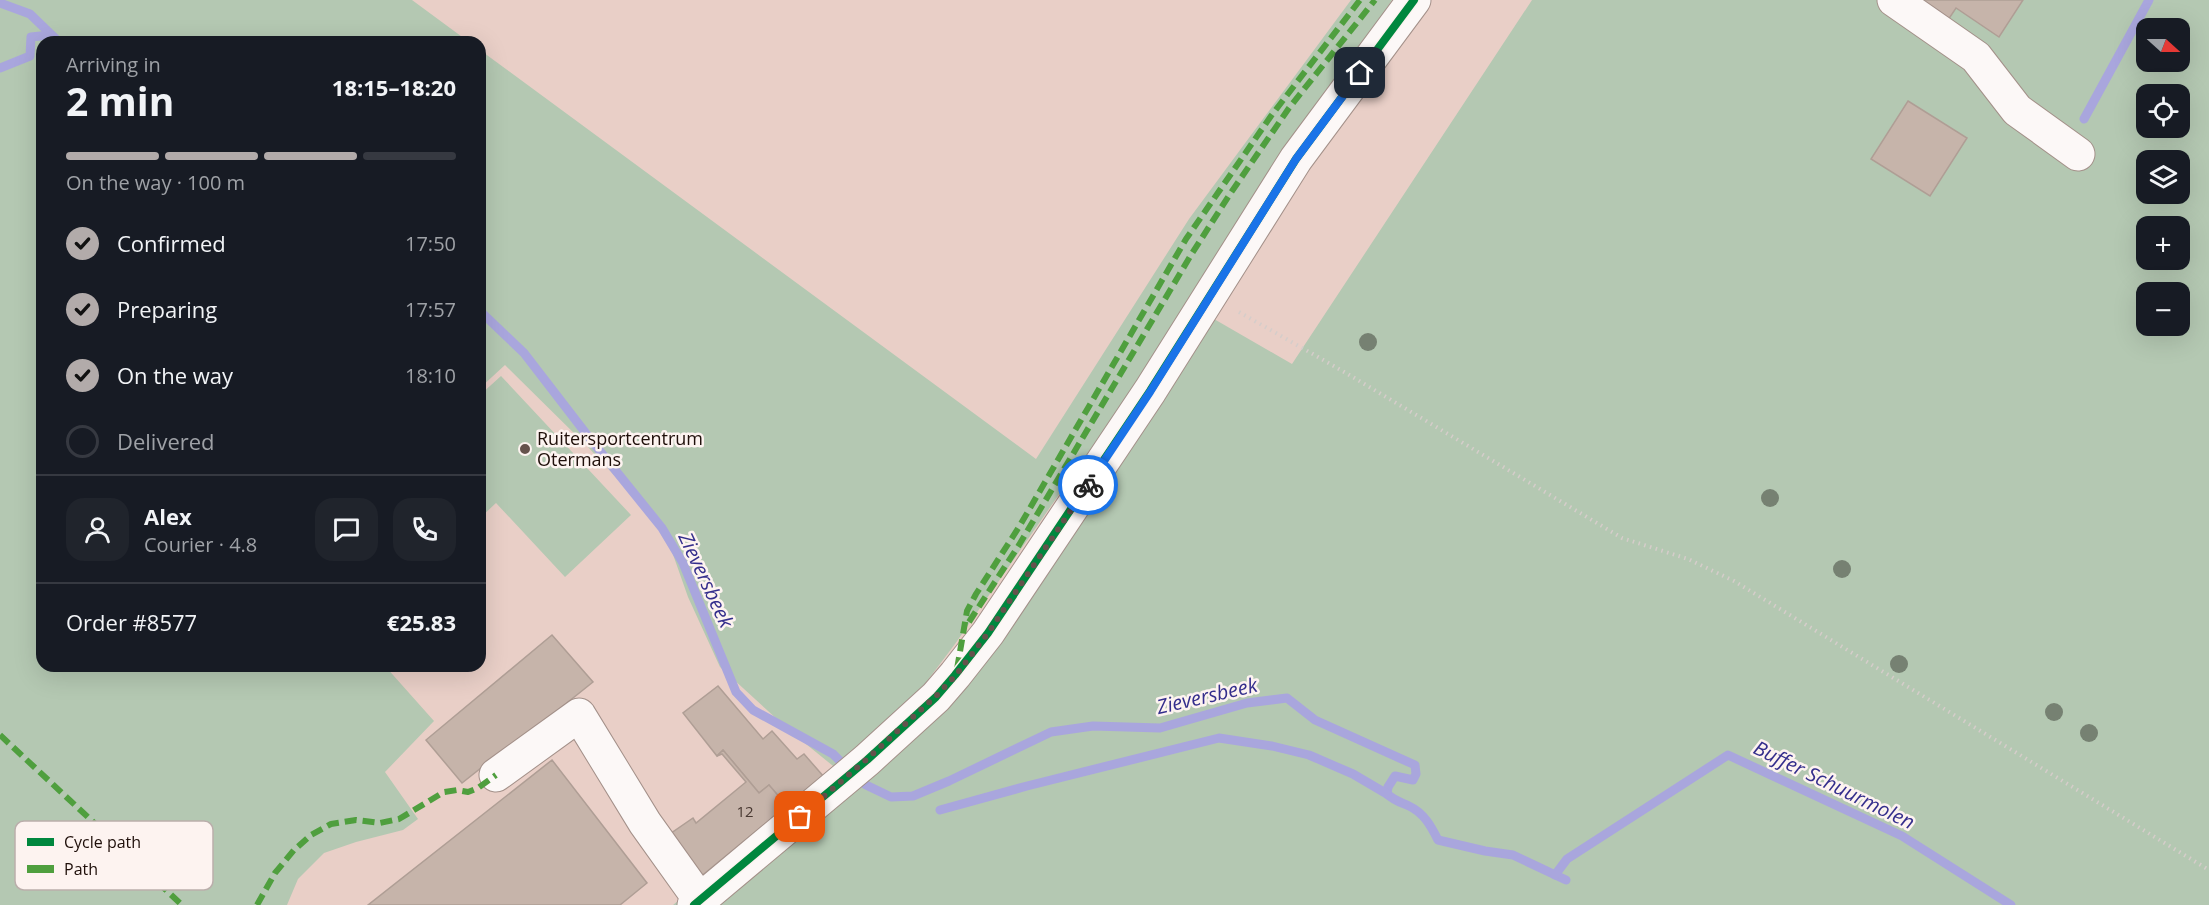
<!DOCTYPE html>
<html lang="en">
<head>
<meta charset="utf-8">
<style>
  body { margin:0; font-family:"Open Sans",sans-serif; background:#20242c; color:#f1f3f6; height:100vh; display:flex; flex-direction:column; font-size:22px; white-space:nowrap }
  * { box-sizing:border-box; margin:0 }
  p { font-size:20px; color:#9ea1a6 }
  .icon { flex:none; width:33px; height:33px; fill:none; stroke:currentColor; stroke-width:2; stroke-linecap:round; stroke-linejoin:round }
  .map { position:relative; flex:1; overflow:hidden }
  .details { position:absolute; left:36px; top:36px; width:450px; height:636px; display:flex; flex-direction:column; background:#171b24; border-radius:18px; box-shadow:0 6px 24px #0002 }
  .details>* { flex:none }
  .needle { width:39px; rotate:111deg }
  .controls { position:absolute; left:2136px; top:18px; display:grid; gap:12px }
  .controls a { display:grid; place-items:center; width:54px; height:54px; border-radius:12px; background:#171b24; box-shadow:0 6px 24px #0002; font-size:30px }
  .pin { position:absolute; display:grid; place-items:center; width:51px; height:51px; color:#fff; margin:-26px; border-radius:12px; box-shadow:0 3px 9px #0006 }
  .courier { position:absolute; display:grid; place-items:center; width:60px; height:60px; margin:-30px; border:4px solid #1a73e8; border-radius:50%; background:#fff; color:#222; box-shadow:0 2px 8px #0007 }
  .headline em { font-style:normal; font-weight:700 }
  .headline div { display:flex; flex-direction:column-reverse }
  .headline { display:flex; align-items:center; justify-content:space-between; height:102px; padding:0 30px }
  h1 { font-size:39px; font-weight:700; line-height:45px }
  .bar { display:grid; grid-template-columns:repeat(4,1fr); gap:9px 6px; align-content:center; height:72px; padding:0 30px }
  .bar i { height:8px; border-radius:4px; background:#363941 }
  .bar .active { background:#b2abaa }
  .bar p { grid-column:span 4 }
  .line { display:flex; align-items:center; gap:15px; padding:0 30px; border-top:2px solid #363941 }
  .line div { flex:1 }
  .round { display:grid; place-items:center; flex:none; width:63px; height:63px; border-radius:18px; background:#20242c }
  ol { padding:0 30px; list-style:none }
  li { display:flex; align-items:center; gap:18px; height:66px }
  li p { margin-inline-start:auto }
  li .icon { padding:6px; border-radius:50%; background:#b2abaa; color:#111; stroke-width:4 }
  li:last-child { color:#9ea1a6 }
  li i { width:33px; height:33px; border:3px solid #363941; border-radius:50% }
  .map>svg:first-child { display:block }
  .green { fill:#b4c8b2; fill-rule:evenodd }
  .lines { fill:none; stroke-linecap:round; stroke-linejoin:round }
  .stream { stroke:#a9a6dd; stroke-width:9 }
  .building { fill:#c6b4aa; stroke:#af9e95; stroke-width:1.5 }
  .minor-casing { stroke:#a39089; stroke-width:35 }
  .path { stroke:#d5cdca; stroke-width:4; stroke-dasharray:1.5 4.5; stroke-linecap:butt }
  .minor { stroke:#fcf8f7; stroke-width:33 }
  .quiet { stroke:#4f9f3e; stroke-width:6; stroke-dasharray:12 6; stroke-linecap:butt }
  .cycleway-casing { stroke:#fdf3f0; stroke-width:11 }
  .cycleway { stroke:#00873e; stroke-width:8 }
  .tree { fill:#768172 }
  .done { stroke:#65524c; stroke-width:6; stroke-dasharray:0 10.8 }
  .route { stroke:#1a73e8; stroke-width:8 }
  .poi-dot { fill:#65524c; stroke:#fdf3f0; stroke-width:2 }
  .labels { text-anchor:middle; stroke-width:5; stroke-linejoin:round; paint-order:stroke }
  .number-label { font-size:15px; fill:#483831 }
  .poi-label { font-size:18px; fill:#1e0e09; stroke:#fdf3f0; text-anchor:start }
  .water-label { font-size:20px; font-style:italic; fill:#342e8c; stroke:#fdf3f0 }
  .key { fill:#fdf3f0; stroke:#baaeab; stroke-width:1.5 }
  .key-label { font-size:16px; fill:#1e0e09 }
</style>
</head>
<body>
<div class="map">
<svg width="2209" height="905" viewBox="0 0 2209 905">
  <rect width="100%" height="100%" fill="#e9cfc7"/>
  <!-- green -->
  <g class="green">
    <path d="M0,0H412L469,42H42V666H385L434,721L385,772L418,819L403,830L356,842L324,853L298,879L287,905H0Z"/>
    <path d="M1351,0H1392L1234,243L955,644L906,709L952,704L1214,319L1292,364L1532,0H2209V905H673L838,770L790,731L720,667L688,597L664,529L588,447L505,365L480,388V50L1036,459L1189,219ZM2146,28H2180V62H2146ZM2146,94H2180V128H2146ZM2146,160H2180V194H2146ZM2146,226H2180V260H2146ZM2146,292H2180V326H2146Z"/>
    <path d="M501,376L631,515L565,577L496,503L480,518V395Z"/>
  </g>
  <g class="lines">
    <!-- stream -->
    <g class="stream">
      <path d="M0,3L30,14L59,42"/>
      <path d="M0,68L30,56L31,37L50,35"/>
      <path d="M2084,119L2149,0"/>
      <path d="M480,311L524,353L591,440L662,528L683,563L736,692L753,710L833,754L841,762"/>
      <path d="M859,779L866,785L891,797L913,796L949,781L1051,732L1093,726L1160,728L1247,703L1287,698L1315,720L1415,765L1416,774L1413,780L1395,776L1388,787L1387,794C1395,801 1400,802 1409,806C1424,813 1431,826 1438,840L1485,851L1513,855L1566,880"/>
      <path d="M940,810L1027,786L1219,738L1272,746L1309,755L1353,774L1387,794"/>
      <path d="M1555,875L1567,859L1728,755L1902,836L2011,905"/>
    </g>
  </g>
  <!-- building -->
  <g class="building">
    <path d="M1911,0H2023L1999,37L1956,8L1946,23Z"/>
    <path d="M1908,101L1967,138L1930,196L1871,159Z"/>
    <path d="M552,635L593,682L483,770L481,768L462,783L426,740Z"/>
    <path d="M718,686L763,739L772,731L797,759L804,754L824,777L787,806L769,785L759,793L723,750L717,756L683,713Z"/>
    <path d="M723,750L759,793L769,785L787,806L699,878L667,836L693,818L696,823L746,782L722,754L717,756Z"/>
    <path d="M552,760L647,883L620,905H368Z"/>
  </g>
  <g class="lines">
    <!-- minor casing -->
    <g class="minor-casing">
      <g id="minor">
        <path d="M1894,0L1976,57L2017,110L2078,154"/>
        <path d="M496,775L579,715L645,823L700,900"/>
        <path d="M694,905L867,760L936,697L955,675L988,633L1150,391L1296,159L1414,0"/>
      </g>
    </g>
    <!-- path -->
    <path class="path" d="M1239,312L1346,373L1622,538L1688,559L1734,581L2209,870"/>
    <!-- minor -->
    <use href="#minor" class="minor"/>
    <!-- quiet -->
    <g class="quiet">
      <path d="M969,622L1019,545L1191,255L1230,194L1289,108L1375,0"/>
      <path d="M957,669L967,611L976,594L1019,527L1186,239L1271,116L1360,0"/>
      <path d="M0,735L182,905"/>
      <path d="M257,905L275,873L294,850L311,835L331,824L356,820L380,823L399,819L444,792L457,790L468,792L478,788L496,775"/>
    </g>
    <!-- cycleway casing -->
    <g class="cycleway-casing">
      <path id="cycleway" d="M694,905L867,760L936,697L955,675L988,633L1150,391L1296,159L1414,0"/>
    </g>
    <!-- cycleway -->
    <use href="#cycleway" class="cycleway"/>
  </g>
  <!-- trees -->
  <g class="tree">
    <circle cx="1368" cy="342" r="9"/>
    <circle cx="1770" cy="498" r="9"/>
    <circle cx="1842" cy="569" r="9"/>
    <circle cx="1899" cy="664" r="9"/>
    <circle cx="2054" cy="712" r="9"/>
    <circle cx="2089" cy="733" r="9"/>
  </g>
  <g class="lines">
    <!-- done -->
    <path class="done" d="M800,817L867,759L936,696L956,675L988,633L1088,485"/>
    <!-- route -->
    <path class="route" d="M1088,485L1150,392L1296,159L1360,73"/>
  </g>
  <!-- markers -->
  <circle class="poi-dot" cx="525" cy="449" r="6"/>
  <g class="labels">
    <!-- number labels -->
    <g class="number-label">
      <text x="745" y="817">12</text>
    </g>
    <!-- poi labels -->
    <g class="poi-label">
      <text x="537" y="445">Ruitersportcentrum<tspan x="537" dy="21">Otermans</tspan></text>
    </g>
    <!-- water labels -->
    <g class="water-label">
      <text transform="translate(706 580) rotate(65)" y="7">Zieversbeek</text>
      <text transform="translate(1207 696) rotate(-13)" y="7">Zieversbeek</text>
      <text transform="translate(1834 785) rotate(26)" y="7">Buffer Schuurmolen</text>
    </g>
  </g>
  <!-- legend -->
  <rect x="15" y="821" width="198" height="69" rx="9" class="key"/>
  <rect x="27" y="838" width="27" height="8" fill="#00873e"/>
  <rect x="27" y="865" width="27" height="8" fill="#4f9f3e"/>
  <g class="key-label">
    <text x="64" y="848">Cycle path</text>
    <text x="64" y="875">Path</text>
  </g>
</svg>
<div class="controls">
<a><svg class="needle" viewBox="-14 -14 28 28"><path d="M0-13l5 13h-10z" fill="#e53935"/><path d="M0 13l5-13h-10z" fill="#9ea1a6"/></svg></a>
<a><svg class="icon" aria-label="locate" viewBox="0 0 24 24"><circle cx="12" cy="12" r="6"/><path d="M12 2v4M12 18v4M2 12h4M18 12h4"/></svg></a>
<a><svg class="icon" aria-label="layers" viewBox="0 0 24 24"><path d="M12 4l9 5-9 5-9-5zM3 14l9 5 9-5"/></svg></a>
<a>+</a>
<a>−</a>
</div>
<div class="pin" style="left:800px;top:817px;background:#ea580c"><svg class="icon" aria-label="bag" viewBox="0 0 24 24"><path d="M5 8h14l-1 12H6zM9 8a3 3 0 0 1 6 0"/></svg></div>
<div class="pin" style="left:1360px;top:73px;background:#1f2937"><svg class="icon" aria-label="home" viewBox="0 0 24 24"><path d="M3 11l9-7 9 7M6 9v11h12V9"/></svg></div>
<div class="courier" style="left:1088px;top:485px"><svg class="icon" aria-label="bike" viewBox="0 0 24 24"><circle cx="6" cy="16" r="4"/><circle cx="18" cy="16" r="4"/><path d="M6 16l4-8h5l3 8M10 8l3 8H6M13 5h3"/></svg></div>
<section class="details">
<div class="headline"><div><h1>2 min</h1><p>Arriving in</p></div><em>18:15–18:20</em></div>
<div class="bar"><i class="active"></i><i class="active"></i><i class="active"></i><i></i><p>On the way · 100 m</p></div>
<ol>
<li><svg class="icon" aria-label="check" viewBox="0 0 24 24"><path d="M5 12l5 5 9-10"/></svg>Confirmed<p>17:50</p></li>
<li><svg class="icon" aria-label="check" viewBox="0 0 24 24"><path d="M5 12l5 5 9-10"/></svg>Preparing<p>17:57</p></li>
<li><svg class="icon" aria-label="check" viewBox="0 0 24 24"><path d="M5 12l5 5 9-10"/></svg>On the way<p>18:10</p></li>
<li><i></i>Delivered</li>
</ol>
<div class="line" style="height:108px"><a class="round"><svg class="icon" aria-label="person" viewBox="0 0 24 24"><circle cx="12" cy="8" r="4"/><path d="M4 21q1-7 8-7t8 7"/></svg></a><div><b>Alex</b><p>Courier · 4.8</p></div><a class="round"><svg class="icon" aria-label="chat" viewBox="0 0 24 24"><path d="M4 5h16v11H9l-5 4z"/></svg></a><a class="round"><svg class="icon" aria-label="phone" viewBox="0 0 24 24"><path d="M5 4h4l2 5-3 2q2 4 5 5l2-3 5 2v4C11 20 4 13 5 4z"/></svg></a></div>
<div class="line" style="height:78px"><div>Order #8577</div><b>€25.83</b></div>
</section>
</div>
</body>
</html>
